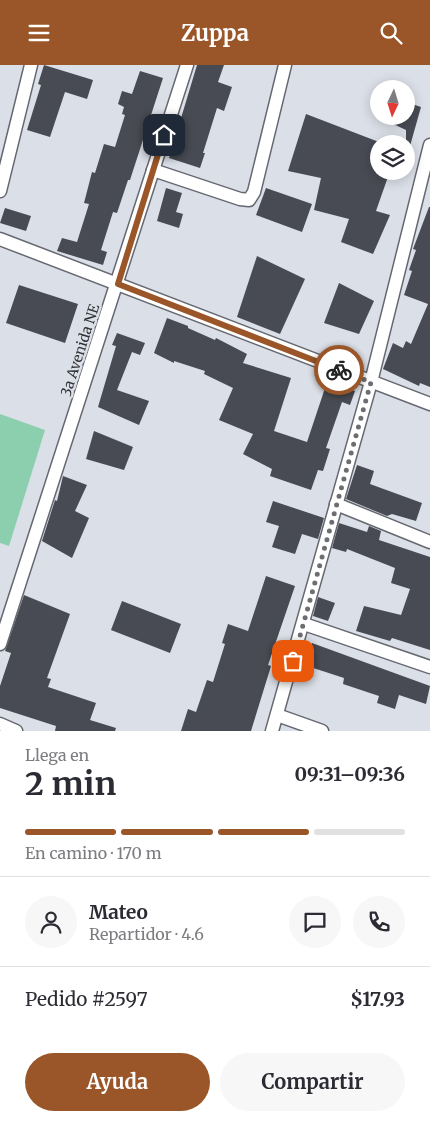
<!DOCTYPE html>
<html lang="es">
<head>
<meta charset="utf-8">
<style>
  body { margin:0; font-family:Merriweather,serif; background:#f7f7f7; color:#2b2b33; height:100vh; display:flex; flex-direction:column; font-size:19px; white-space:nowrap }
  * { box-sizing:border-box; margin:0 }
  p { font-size:16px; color:#7c7c81 }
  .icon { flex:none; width:28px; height:28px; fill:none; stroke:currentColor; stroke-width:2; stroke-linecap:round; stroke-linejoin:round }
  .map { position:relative; height:666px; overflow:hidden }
  .side { display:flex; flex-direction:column; background:#fff; flex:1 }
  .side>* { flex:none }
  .needle { width:32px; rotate:184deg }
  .fabs { position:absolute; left:370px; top:15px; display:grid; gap:10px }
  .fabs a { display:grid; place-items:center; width:45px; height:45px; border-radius:50%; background:#fff; box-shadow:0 2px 12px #0003; font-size:25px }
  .pin { position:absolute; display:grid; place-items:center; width:42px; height:42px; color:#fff; margin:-21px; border-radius:10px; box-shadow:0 2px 8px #0006 }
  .courier { position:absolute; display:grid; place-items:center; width:50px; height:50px; margin:-25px; border:4px solid #9a5628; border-radius:50%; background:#fff; color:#222; box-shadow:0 1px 6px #0007 }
  .summary em { font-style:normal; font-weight:700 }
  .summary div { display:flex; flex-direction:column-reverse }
  .summary { display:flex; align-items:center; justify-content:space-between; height:85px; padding:0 25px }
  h1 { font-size:32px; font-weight:700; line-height:38px }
  .bar { display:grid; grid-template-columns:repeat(4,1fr); gap:8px 5px; align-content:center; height:60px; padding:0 25px }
  .bar i { height:6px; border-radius:4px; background:#e1e1e2 }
  .bar .current { background:#9a5628 }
  .bar p { grid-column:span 4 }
  .line { display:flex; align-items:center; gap:12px; padding:0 25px; border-top:1px solid #e1e1e2 }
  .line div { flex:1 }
  .round { display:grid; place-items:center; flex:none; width:52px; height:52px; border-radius:26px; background:#f7f7f7 }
  .cta { display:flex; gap:10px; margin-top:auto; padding:10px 25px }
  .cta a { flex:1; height:58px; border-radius:30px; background:#9a5628; color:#fff; font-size:20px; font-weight:700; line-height:58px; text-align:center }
  .cta a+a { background:#f7f7f7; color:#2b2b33 }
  header { display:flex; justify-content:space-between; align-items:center; height:65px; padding:0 25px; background:#9a5628; color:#fff; font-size:22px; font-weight:700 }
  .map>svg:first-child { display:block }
  .green { fill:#8ccfae }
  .building { fill:#484b53 }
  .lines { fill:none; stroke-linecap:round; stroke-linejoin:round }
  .street-casing { stroke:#656870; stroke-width:15 }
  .street { stroke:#fff; stroke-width:12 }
  .done { stroke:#6c6e73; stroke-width:5; stroke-dasharray:0 9 }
  .route { stroke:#9a5628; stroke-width:6 }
  .labels { text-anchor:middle; stroke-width:5; stroke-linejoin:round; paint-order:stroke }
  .street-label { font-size:14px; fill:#303134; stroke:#dbdfe7 }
</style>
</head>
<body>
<header><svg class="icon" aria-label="menu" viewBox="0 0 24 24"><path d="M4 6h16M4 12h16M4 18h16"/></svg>Zuppa<svg class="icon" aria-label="search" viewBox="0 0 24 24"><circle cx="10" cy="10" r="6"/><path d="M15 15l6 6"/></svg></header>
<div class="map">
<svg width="430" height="666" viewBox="0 0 430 666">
  <rect width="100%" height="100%" fill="#dbdfe7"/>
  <!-- green -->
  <path class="green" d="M0,349L45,365L9,481L0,478Z"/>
  <!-- building -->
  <g class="building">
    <path d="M44,0L93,15L87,34L65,27L50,72L27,65L41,20L38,19Z"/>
    <path d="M197,0H224L218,17L232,22L224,46L217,43L203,88H205L200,103L169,93Z"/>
    <path d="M140,6L163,13L130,115H128L117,148L113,147L101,185L107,187L103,200L57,186L62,173L77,177L89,139L84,138L92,107L95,108L104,79L115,82L125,50L122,49L124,42L118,39L122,26L132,29Z"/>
    <path d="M406,37L421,42L410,81H406V65L376,51H406Z"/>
    <path d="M306,49L379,77V106H390L376,146L390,150L373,189L341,177L349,154L314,145L321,113L288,106Z"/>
    <path d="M166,123L182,128L176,147L183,149L179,163L157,156Z"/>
    <path d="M266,123L312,139L302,167L256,150Z"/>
    <path d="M429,142H430V322L420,318L419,321L383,304L393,278L403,283L406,276L411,279L428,239L404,230L412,206L409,205L416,185L413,184Z"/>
    <path d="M5,143L31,151L26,166L0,158Z"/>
    <path d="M257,191L305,214L280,269L237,252Z"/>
    <path d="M339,218L374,236L359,269L324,258Z"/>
    <path d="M19,220L78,239L65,278L6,258Z"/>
    <path d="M167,253L188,261V263L215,275L216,273L247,289L243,298L291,313L274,366L307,377L327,317L355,326L350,340L342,337L326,383L330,384L323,406L318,405L311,425L270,411L272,404L243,389L253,369L219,355L233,323L204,309L205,306L174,296V298L154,288Z"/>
    <path d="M117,268L145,278L140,290L132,287L117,325L149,336L139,360L98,342L116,281L112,280Z"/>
    <path d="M94,366L133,382L124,405L86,394Z"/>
    <path d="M357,400L374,406L370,419L422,438L416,456L392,449L387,451L346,434Z"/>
    <path d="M63,411L87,420L75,446L89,453L72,493L42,476L55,435L57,436Z"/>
    <path d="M273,436L324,453L318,474L302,469L295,489L272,482L279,461L266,457Z"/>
    <path d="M339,458L367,467L369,461L381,466L379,475L430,492V585L392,573L390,576L356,566L364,541L401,550L410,524L391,518L395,503L347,484L346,487L332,483Z"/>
    <path d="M266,511L295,521L268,600L271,601L251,666H181L188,644L196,647L207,615L213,617L225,579L222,578L228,559L248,566Z"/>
    <path d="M24,530L70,549L47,613L51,614L48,622L96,638L90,655L116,663L115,666H55L56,661L0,643V621L11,588L5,586Z"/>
    <path d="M318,532L335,538L328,556L313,551Z"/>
    <path d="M122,536L181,559L170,588L111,565Z"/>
    <path d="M312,578L430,621L426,639L399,630L395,644L377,638L379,631L343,619L344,613L304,600Z"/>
  </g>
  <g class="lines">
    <!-- street casing -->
    <g class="street-casing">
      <g id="street">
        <path d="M153,105L240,134L249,135L254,127L285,0"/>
        <path d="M0,126L31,0"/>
        <path d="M0,174L430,339"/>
        <path d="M336,439L430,477"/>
        <path d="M304,559L430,602"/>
        <path d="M0,579L187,0"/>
        <path d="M277,650L322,666"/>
        <path d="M0,659L16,666"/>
        <path d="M272,666L371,317L430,80"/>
      </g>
    </g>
    <!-- street -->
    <use href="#street" class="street"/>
  </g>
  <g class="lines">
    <!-- done -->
    <path class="done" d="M293,596L371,317L339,305"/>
    <!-- route -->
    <path class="route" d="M164,70L118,219L339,305"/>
  </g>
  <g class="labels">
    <!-- street labels -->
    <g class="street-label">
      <text transform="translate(80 285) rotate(-72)" y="5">3a Avenida NE</text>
    </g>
  </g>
</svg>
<div class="fabs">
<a><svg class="needle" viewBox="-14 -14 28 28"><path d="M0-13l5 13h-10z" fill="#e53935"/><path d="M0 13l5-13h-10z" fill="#7c7c81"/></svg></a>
<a><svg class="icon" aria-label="layers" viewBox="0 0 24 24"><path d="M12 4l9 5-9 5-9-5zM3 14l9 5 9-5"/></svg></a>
</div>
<div class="pin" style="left:293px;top:596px;background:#ea580c"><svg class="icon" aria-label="bag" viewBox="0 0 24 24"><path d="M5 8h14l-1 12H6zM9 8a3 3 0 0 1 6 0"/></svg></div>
<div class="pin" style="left:164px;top:70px;background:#1f2937"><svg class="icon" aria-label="home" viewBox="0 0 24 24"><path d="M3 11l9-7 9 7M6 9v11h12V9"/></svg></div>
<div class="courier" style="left:339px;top:305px"><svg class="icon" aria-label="bike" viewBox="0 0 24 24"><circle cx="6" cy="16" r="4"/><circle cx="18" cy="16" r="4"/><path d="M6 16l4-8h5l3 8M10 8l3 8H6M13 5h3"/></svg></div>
</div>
<section class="side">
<div class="summary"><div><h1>2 min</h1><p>Llega en</p></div><em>09:31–09:36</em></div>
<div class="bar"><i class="current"></i><i class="current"></i><i class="current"></i><i></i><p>En camino · 170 m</p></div>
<div class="line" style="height:90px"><a class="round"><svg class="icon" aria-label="person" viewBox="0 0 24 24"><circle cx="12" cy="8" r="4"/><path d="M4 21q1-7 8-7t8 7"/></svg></a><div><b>Mateo</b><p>Repartidor · 4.6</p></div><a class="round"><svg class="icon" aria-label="chat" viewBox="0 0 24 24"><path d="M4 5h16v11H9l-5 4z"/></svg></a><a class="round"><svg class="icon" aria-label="phone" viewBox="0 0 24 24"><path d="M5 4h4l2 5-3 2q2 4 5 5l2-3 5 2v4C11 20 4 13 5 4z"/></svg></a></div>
<div class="line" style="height:65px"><div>Pedido #2597</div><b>$17.93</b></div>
<div class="cta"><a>Ayuda</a><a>Compartir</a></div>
</section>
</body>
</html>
